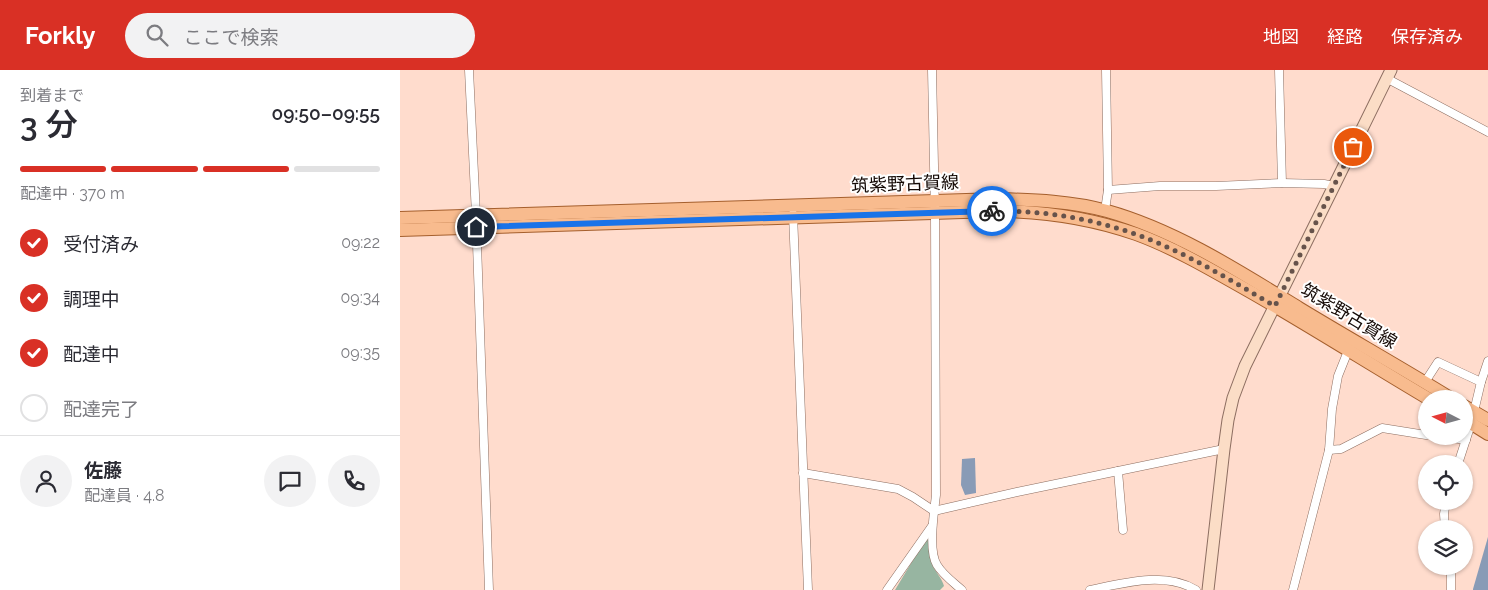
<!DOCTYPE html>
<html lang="ja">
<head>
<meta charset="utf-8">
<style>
  body { margin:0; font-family:Raleway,"Noto Sans JP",sans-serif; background:#f2f2f3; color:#2b2b33; height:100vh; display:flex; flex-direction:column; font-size:19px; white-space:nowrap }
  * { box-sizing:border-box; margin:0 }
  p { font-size:16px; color:#7c7c81 }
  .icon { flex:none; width:28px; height:28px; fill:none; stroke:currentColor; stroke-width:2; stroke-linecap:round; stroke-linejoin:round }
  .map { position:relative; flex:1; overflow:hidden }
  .details { display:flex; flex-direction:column; background:#fff; width:400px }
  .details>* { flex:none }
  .needle { width:32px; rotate:276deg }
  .buttons { position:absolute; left:1018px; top:320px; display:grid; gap:10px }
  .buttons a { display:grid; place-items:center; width:55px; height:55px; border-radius:50%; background:#fff; box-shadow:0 1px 4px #0004; font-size:25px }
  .pin { position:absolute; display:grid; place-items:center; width:42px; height:42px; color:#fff; margin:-21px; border:2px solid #fff; border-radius:50%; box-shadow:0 1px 5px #0007 }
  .courier { position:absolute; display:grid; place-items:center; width:50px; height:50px; margin:-25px; border:4px solid #1a73e8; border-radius:50%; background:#fff; color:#222; box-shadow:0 1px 6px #0007 }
  .summary em { font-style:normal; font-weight:600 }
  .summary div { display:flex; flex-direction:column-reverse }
  .summary { display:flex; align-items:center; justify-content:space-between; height:85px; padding:0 20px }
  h1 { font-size:32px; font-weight:600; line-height:38px }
  .bar { display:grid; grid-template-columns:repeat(4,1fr); gap:8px 5px; align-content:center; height:60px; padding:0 20px }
  .bar i { height:6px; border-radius:4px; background:#e1e1e2 }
  .bar .on { background:#d93025 }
  .bar p { grid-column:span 4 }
  .line { display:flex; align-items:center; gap:12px; padding:0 20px; border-top:1px solid #e1e1e2 }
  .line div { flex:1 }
  .round { display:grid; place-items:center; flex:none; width:52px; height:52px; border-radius:26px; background:#f2f2f3 }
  ol { padding:0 20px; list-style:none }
  li { display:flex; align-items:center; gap:15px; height:55px }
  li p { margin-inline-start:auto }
  li .icon { padding:5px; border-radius:50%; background:#d93025; color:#fff; stroke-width:4 }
  li:last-child { color:#7c7c81 }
  li i { width:28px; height:28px; border:2px solid #e1e1e2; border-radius:50% }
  header { display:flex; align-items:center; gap:30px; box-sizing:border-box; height:70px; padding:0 25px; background:#d93025; color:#fff }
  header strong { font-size:24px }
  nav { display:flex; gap:28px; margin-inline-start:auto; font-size:18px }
  .search { width:350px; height:45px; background:#f2f2f3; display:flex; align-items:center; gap:12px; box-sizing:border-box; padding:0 18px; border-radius:28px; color:#7c7c81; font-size:19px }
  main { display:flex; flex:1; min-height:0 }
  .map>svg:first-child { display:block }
  .forest { fill:#97b5a1 }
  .water { fill:#899bb6 }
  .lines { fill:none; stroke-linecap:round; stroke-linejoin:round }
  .street-casing { stroke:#8d6e61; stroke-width:9 }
  .secondary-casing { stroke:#8d6e61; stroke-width:13 }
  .primary-casing { stroke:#a55f2d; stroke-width:14 }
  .street { stroke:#fff; stroke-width:8 }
  .secondary { stroke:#fbddc6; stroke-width:11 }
  .primary { stroke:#f8bb8e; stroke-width:12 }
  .done { stroke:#66534b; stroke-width:5; stroke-dasharray:0 9 }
  .route { stroke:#1a73e8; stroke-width:6 }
  .labels { text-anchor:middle; stroke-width:4; stroke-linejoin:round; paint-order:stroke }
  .street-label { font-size:18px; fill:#140905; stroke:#fff }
</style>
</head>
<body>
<header>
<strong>Forkly</strong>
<div class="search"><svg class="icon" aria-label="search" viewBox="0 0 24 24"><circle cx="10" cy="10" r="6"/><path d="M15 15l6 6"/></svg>ここで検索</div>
<nav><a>地図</a><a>経路</a><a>保存済み</a></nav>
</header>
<main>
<section class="details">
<div class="summary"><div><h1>3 分</h1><p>到着まで</p></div><em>09:50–09:55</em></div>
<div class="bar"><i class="on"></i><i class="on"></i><i class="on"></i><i></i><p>配達中 · 370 m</p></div>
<ol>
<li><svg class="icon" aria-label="check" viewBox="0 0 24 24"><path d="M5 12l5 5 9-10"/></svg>受付済み<p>09:22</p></li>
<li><svg class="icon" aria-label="check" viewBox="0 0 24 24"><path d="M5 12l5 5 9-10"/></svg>調理中<p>09:34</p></li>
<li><svg class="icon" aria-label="check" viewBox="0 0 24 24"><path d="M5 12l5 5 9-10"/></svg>配達中<p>09:35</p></li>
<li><i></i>配達完了</li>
</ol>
<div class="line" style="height:90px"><a class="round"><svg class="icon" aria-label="person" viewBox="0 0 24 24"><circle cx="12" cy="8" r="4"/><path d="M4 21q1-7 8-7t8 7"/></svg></a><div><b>佐藤</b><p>配達員 · 4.8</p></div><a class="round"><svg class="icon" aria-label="chat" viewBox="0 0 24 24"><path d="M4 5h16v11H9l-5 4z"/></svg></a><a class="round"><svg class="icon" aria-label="phone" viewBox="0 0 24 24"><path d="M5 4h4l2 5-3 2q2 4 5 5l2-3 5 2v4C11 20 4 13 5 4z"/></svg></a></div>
</section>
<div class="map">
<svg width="1088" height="520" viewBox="0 0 1088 520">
  <rect width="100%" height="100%" fill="#ffdccd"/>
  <!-- forest -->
  <path class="forest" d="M525,470H529C530,479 529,490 534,498C538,505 542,509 544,516L540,520H495Z"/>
  <!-- water -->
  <g class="water">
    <path d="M575,388L576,423L565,425L561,415L562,389Z"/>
    <path d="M1088,467V520H1073V519Z"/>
  </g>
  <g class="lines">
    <!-- street casing -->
    <g class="street-casing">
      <g id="street">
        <path d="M69,0L76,145L89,520"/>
        <path d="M532,0L535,143L536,425C534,442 528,481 537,495C543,505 553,512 562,520"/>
        <path d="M879,0L882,113"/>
        <path d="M986,8L1088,62"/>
        <path d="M708,120L760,116H816L882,113L924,114L934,116"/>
        <path d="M705,140L708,120L706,0"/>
        <path d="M393,144L408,520"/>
        <path d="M1025,312L1038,292L1081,312"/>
        <path d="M1038,366L1066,370"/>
        <path d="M929,380L941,379L982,358L1026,365"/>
        <path d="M1058,394L1071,354L1081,312L1088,291"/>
        <path d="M718,401L723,460"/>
        <path d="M403,403L498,419L513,427L534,441L617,422L824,379"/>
        <path d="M1045,459L1044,444L1046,431"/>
        <path d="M1051,496V520"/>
        <path d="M487,520L532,456"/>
        <path d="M690,520C723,513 765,501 796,520"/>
        <path d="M893,520L929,380L932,339L938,306L948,281"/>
      </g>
    </g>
    <!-- secondary casing -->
    <g class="secondary-casing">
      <path id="secondary" d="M808,520L824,379L828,350L833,328L845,296L934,116L991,0"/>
    </g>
    <!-- primary casing -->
    <g class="primary-casing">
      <g id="primary">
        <path d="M0,148L598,129C634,130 672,131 707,141C775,160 839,201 899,238C950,269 1002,298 1052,329"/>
        <path d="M0,160L594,141C642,141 690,148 736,164C777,179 815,202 854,224C913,258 970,294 1029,329"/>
        <path d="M1064,336L1088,350"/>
        <path d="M1064,349L1088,364"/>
      </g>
    </g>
    <!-- street -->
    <use href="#street" class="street"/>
    <!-- secondary -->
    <use href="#secondary" class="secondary"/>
    <!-- primary -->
    <use href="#primary" class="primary"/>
  </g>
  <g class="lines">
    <!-- done -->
    <path class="done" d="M592,141C652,140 713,152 767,177C805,194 840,216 875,236L953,77"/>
    <!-- route -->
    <path class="route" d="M76,157L592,141"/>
  </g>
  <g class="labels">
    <!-- street labels -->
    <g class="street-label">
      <text transform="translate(505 114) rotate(-2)" y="6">筑紫野古賀線</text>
      <text transform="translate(949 246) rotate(31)" y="6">筑紫野古賀線</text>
    </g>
  </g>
</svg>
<div class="buttons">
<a><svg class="needle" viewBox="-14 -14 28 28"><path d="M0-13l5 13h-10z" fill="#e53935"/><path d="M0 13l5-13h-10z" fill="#7c7c81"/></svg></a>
<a><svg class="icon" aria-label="locate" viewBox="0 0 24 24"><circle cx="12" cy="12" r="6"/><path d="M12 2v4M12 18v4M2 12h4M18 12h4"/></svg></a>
<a><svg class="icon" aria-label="layers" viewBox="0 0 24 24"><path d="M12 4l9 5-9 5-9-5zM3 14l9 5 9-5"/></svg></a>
</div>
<div class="pin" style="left:953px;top:77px;background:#ea580c"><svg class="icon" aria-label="bag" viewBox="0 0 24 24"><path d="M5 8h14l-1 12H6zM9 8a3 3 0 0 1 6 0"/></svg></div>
<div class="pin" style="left:76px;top:157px;background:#1f2937"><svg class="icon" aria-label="home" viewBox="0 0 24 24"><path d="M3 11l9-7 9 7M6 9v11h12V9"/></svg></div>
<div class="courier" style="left:592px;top:141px"><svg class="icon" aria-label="bike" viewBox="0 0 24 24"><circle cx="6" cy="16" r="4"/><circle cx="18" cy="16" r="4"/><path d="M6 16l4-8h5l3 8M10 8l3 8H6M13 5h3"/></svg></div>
</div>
</main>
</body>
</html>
